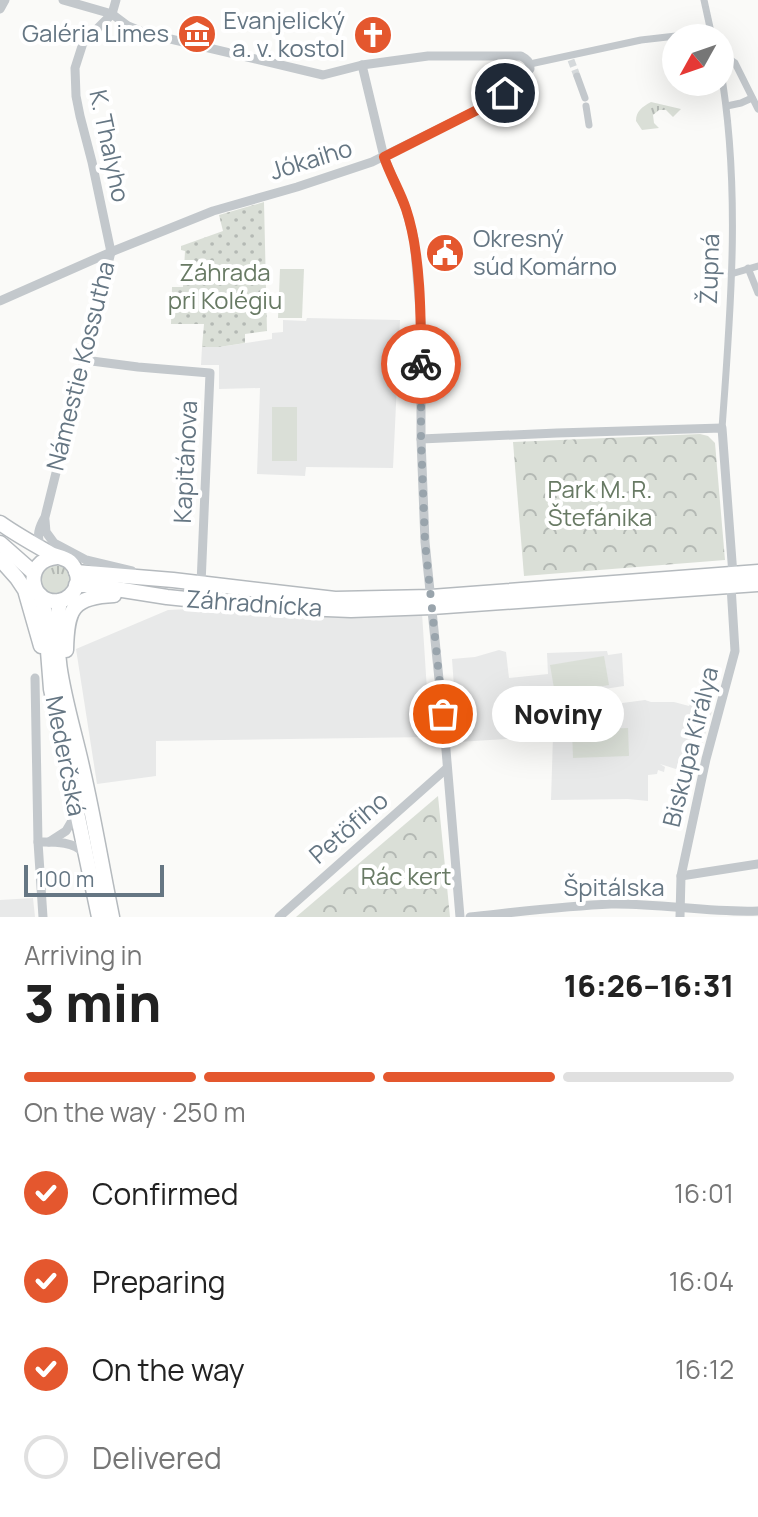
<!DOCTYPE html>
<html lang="en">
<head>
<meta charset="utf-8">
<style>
  body { margin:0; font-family:Manrope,sans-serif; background:#f2f2f2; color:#222; height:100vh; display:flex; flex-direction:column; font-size:30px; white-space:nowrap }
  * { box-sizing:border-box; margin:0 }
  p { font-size:26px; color:#767676 }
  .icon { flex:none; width:44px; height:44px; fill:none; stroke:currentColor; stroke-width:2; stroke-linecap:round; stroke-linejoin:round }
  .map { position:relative; height:917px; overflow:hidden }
  .side { display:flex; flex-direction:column; background:#fff; flex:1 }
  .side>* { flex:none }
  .needle { width:52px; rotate:230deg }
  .buttons { position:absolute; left:662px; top:24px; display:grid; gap:16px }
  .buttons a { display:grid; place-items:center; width:72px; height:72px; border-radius:50%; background:#fff; box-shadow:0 8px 32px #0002; font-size:40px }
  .scale { position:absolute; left:24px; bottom:20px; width:140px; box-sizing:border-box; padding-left:8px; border:4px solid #657683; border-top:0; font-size:22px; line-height:28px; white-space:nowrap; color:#657683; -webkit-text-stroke:6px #fff; paint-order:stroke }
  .pin { position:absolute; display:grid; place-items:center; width:68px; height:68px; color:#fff; margin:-34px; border:4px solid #fff; border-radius:50%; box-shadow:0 2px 8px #0007 }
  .courier { position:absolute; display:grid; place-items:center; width:80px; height:80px; margin:-40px; border:6px solid #e4572e; border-radius:50%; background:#fff; color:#222; box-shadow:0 2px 10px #0007 }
  .bubble { position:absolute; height:56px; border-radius:28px; background:#fff; box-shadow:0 8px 32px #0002; font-size:26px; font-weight:800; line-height:56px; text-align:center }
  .summary em { font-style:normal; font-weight:800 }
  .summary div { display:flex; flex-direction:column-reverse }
  .summary { display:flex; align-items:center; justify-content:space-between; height:136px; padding:0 24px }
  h1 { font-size:52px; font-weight:800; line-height:60px }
  .bar { display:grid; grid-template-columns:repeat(4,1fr); gap:12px 8px; align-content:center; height:96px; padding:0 24px }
  .bar i { height:10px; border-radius:6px; background:#e0e0e0 }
  .bar .on { background:#e4572e }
  .bar p { grid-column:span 4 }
  ol { padding:0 24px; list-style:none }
  li { display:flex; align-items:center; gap:24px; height:88px }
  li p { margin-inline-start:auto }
  li .icon { padding:8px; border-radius:50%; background:#e4572e; color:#fff; stroke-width:4 }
  li:last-child { color:#767676 }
  li i { width:44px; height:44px; border:4px solid #e0e0e0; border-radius:50% }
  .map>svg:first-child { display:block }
  .built { fill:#e8e9e9 }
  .grass { fill:url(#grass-tufts) }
  .park { fill:url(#park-crowns) }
  .garden { fill:url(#garden-dots) }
  .pitch { fill:#dadfd7 }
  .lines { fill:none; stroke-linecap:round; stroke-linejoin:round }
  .pedestrian-tunnel { stroke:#d5d9db; stroke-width:7; stroke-dasharray:7 3.5; stroke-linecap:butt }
  .primary-casing { stroke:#b5babe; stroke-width:17 }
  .pedestrian { stroke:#c3c8cc; stroke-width:7 }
  .minor { stroke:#c3c8cc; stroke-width:9 }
  .primary { stroke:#fff; stroke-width:14 }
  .done { stroke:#99a4ac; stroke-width:8; stroke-dasharray:0 14.4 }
  .route { stroke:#e4572e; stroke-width:10 }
  .labels { text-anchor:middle; stroke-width:8; stroke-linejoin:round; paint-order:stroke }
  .poi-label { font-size:24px; fill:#657683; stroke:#fff; text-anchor:end }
  .street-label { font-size:24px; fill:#657683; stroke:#fff }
  .park-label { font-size:24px; fill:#687a64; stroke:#fff }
</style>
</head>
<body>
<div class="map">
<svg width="758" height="917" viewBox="0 0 758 917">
  <defs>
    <pattern id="grass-tufts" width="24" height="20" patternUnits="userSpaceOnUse" patternTransform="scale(2)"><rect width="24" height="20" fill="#dadfd7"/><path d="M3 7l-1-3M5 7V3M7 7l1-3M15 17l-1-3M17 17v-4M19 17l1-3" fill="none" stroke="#b4b9b4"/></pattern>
    <pattern id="park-crowns" width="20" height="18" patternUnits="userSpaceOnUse" patternTransform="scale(2)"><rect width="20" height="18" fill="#dadfd7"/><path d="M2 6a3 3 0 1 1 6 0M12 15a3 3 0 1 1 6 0" fill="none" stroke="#b4b9b4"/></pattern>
    <pattern id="garden-dots" width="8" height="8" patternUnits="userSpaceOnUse" patternTransform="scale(2)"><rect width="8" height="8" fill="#dadfd7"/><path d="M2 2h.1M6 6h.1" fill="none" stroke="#b4b9b4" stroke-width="1.8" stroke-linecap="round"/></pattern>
  </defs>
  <rect width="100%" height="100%" fill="#fafaf8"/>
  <!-- built -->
  <g class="built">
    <path d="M307,318L400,320L393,468L306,467L305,476L257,474L260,388L219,389V365H201L202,347H219L272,339V333L283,332V320L306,321Z"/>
    <path d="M253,606L422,613L430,737L156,741V776L97,784L76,649L168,610Z"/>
    <path d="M499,650L506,652L509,678L548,674L547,653L607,651L608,655L622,653L624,686L559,696L562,711L645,700L651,702H674L689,706L691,702L713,708L693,775L678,774L679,770L660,764L665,767L664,772L658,770L657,774L648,775V801L628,799L551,800L553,736L458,742L452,659L475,657Z"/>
    <path d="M33,898L35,917H0V900Z"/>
  </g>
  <!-- grass -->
  <g class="grass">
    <path d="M651,102L681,109L673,117L666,110H659L653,115L654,123L659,128L642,130L636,121C636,111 642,107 651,102Z"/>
    <path d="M54,561L71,569L72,588L53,598L37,584L43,566Z"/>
  </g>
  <!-- park -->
  <g class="park">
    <path d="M700,434L708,436L715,443L725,560L524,576L513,442Z"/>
    <path d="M438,796L450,917H296Z"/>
  </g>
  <!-- garden -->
  <path class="garden" d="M264,202L267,331L245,334V343L219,347H202L204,324H171L172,287H183L185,251L181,250V246L223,231L219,215Z"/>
  <!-- pitch -->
  <g class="pitch">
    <path d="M280,269H304L302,318H278Z"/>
    <rect x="272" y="407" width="25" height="54"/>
    <path d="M604,656L609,685L555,694L550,665Z"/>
    <path d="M628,728L629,756L573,758L572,730Z"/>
  </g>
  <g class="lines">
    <!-- pedestrian-tunnel -->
    <path class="pedestrian-tunnel" d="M571,60L577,76"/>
    <!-- primary casing -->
    <g class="primary-casing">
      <g id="primary">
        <path d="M0,523C17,535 35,545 53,555C59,557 65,558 70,562C76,568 79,577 77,585C74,593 67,600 59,601C29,605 22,560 57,557"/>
        <path d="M0,543L34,573"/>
        <path d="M0,559L17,578L25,590L41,646"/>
        <path d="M76,572L173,580L335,599L431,597L758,572"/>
        <path d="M76,585H91L167,597L253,606L351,610L432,607L758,584"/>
        <path d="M40,595L45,613L51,689L99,917"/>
        <path d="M60,601C49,658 71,715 83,771C94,819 102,868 112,917"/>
        <path d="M66,650C67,609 72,597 114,595"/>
      </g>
    </g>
    <!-- pedestrian -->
    <g class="pedestrian">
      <path d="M704,0L711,32L715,38"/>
      <path d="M720,47L726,57L735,63L758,109"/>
      <path d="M530,64L641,40L711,32"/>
      <path d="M720,66C741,185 731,308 722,428"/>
      <path d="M577,76L585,98"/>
      <path d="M586,106L589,125"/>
      <path d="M727,106L741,103L752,98"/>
      <path d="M748,268L758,293"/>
      <path d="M731,274L758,266"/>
    </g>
    <!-- minor -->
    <g class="minor">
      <path d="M0,9L5,0"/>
      <path d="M112,14L116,0"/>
      <path d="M362,65L384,157L406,209L414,239L421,323V439L425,542L445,738L460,917"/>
      <path d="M0,301L111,252L213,211L297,187L372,162L491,103L519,83L530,69C530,62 527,59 521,56H428L362,65L323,75L145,33L128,26L112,14L63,0"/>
      <path d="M84,360L138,367L210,373L201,584"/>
      <path d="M421,439L557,433L722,428L733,575"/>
      <path d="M45,520L46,532L54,543L86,560L132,571"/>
      <path d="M41,547C36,536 39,527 45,517L111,252L92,162L80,116L76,96L75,68L83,43L112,14"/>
      <path d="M35,678L38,842L43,917"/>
      <path d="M38,842C54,842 73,841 84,853"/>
      <path d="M49,842L66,831L76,814"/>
      <path d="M681,876L758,864"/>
      <path d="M279,917L446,769"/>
      <path d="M470,917C517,912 564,906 611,904C660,903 709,913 758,911"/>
      <path d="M680,917L681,876L706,759L735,651L731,586"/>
    </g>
    <!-- primary -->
    <use href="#primary" class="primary"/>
  </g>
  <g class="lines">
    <!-- done -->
    <path class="done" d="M421,364V439L425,542L443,714"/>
    <!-- route -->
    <path class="route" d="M421,364C421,318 421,253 406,209C400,191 390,175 384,157L491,103L505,93"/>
  </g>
  <!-- icons -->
  <defs>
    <g id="museum-disc" transform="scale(2)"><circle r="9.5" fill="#e4572e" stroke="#fff"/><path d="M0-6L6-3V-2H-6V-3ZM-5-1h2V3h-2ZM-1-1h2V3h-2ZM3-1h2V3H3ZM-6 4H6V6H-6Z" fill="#fff"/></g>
    <g id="church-disc" transform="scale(2)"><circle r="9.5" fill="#e4572e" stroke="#fff"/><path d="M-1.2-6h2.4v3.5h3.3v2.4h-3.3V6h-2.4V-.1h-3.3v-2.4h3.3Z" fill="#fff"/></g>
    <g id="civic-disc" transform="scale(2)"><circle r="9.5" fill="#e4572e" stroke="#fff"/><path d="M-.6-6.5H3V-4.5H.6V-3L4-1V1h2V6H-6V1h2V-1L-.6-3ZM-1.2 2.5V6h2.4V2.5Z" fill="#fff"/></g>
  </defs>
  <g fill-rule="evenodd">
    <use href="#museum-disc" x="197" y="34"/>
    <use href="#church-disc" x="373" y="35"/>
    <use href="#civic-disc" x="445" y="253"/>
  </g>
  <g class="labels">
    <!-- poi labels -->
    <g class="poi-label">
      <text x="345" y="29">Evanjelický<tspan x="345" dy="28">a. v. kostol</tspan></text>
      <text x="169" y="42">Galéria Limes</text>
      <text x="473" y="247" text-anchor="start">Okresný<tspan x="473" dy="28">súd Komárno</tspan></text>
    </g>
    <!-- street labels -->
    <g class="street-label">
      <text transform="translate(109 146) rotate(78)" y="8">K. Thalyho</text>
      <text transform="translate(311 160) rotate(-17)" y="8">Jókaiho</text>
      <text transform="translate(710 269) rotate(-88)" y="8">Župná</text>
      <text transform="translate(81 366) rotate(-76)" y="8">Námestie Kossutha</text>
      <text transform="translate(186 462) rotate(-87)" y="8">Kapitánova</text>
      <text transform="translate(254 604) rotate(4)" y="8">Záhradnícka</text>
      <text transform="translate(691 747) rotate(-76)" y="8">Biskupa Királya</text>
      <text transform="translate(65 756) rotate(79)" y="8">Mederčská</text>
      <text transform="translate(349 828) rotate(-41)" y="8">Petöfiho</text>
      <text x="614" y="896">Špitálska</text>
    </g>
    <!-- park labels -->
    <g class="park-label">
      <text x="225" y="281">Záhrada<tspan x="225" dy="28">pri Kolégiu</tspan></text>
      <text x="600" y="498">Park M. R.<tspan x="600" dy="28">Štefánika</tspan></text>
      <text x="406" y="885">Rác kert</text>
    </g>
  </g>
</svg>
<div class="buttons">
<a><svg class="needle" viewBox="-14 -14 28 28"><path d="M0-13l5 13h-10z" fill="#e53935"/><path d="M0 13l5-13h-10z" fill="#767676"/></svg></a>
</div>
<div class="scale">100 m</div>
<div class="pin" style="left:443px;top:714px;background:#ea580c"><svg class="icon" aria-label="bag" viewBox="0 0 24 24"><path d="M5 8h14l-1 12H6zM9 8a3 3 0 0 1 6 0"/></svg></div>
<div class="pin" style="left:505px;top:93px;background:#1f2937"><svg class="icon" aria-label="home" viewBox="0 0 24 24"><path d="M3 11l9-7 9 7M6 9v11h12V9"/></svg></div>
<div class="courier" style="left:421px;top:364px"><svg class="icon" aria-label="bike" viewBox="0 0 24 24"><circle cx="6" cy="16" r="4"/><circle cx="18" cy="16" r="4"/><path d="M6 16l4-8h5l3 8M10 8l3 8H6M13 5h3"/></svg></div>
<div class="bubble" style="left:492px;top:686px;width:132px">Noviny</div>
</div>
<section class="side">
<div class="summary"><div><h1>3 min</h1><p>Arriving in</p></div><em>16:26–16:31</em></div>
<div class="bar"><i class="on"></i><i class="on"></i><i class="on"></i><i></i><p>On the way · 250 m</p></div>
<ol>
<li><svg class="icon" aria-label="check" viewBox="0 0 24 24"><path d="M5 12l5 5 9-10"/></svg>Confirmed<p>16:01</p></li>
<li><svg class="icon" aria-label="check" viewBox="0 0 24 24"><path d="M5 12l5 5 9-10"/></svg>Preparing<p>16:04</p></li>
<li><svg class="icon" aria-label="check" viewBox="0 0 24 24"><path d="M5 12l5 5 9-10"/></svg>On the way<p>16:12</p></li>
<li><i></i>Delivered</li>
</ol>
</section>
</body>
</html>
